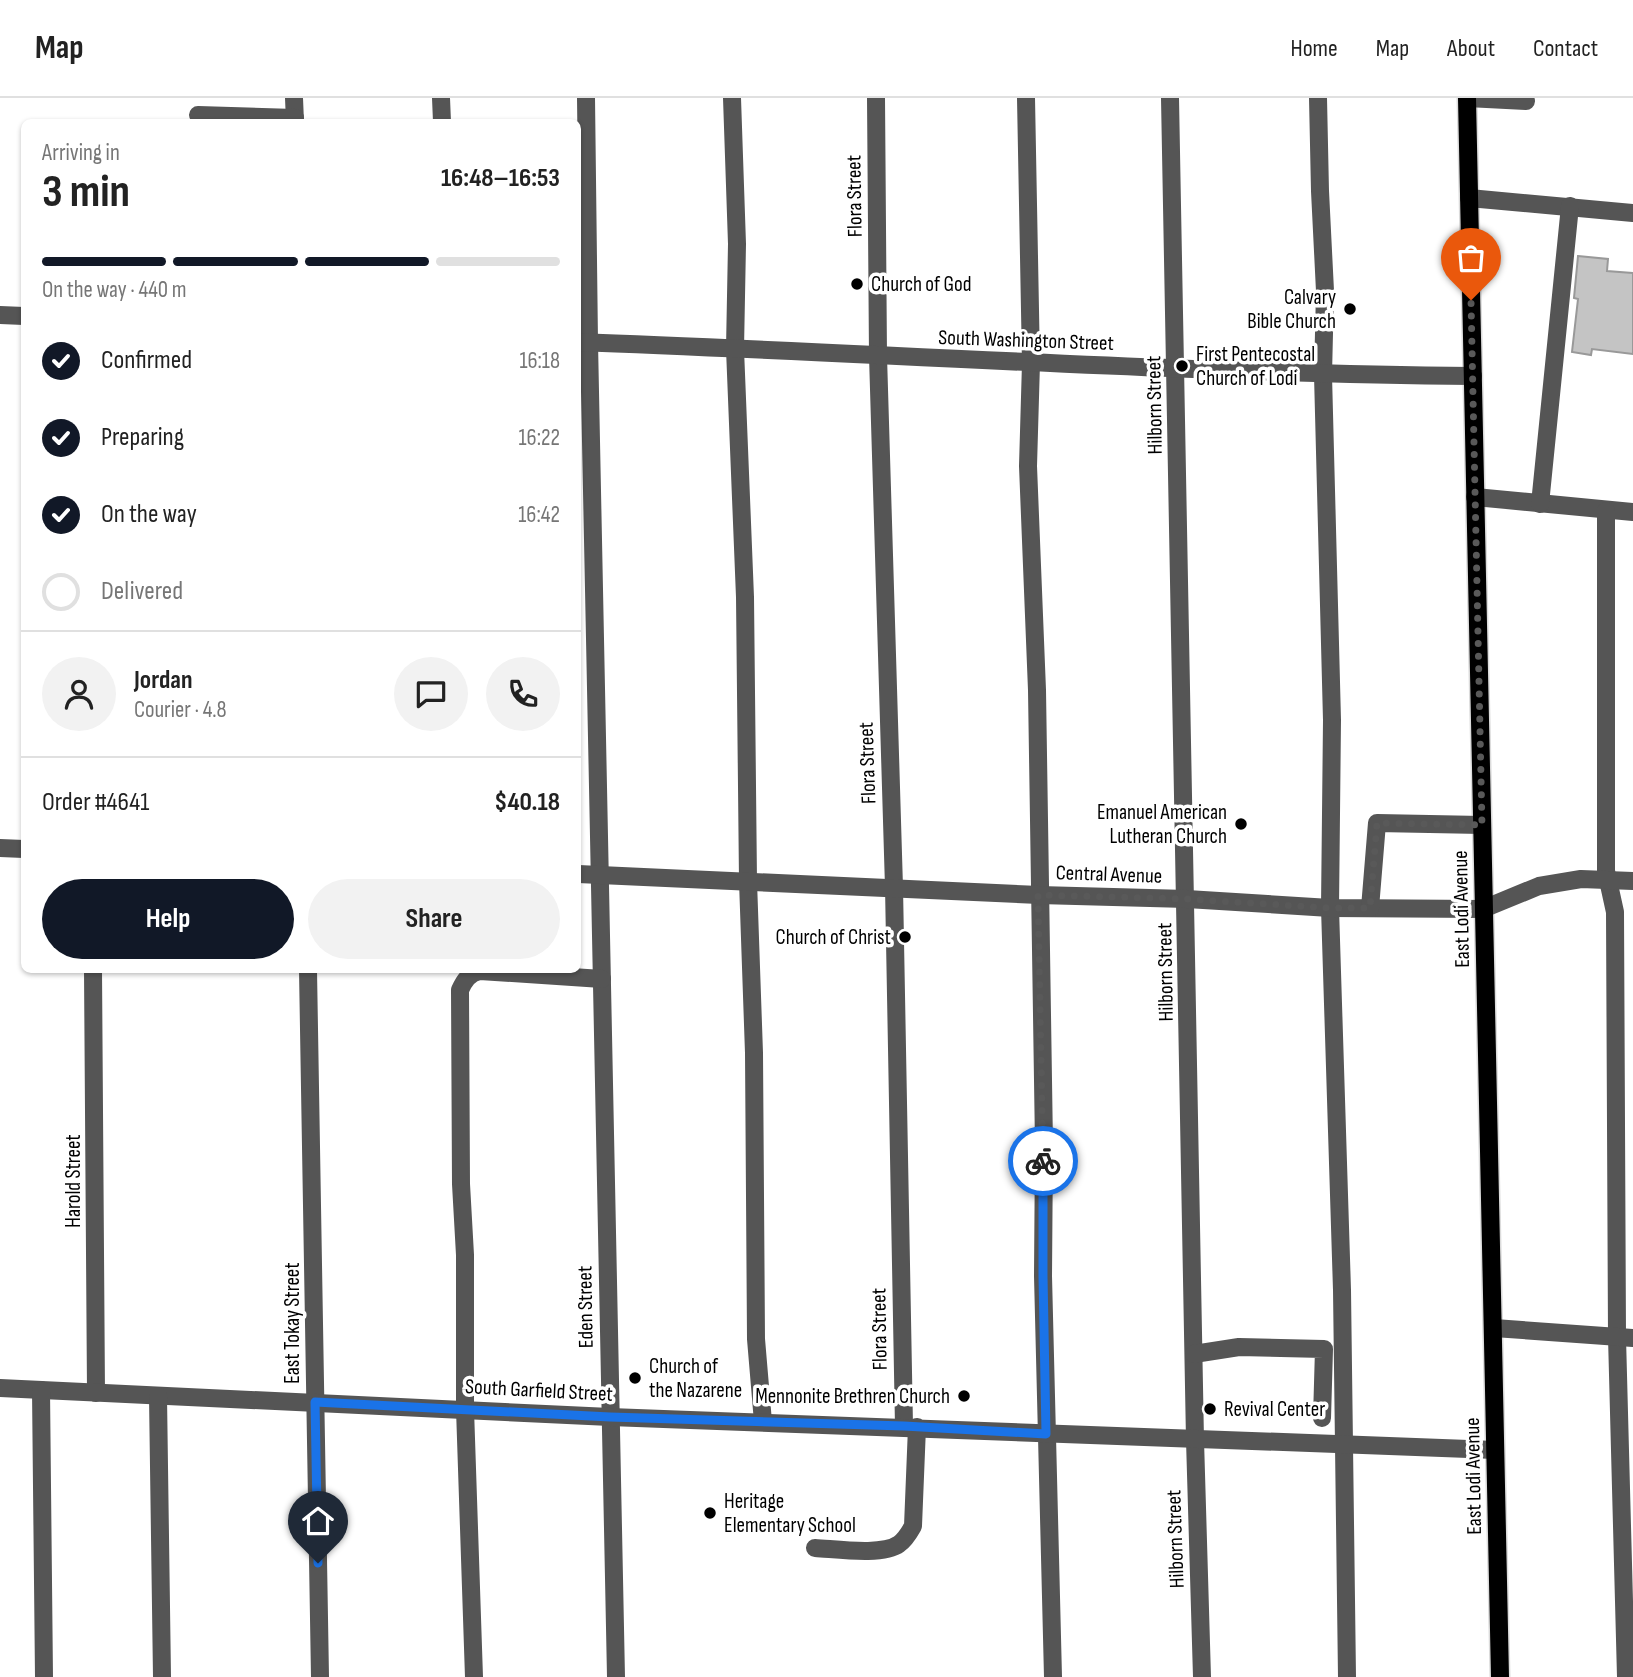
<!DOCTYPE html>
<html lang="en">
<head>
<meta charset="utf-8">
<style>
  body { margin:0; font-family:"Sofia Sans Condensed",sans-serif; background:#f2f2f2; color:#222; height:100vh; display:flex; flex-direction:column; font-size:26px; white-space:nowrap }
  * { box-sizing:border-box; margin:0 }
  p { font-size:23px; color:#767676 }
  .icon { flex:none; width:38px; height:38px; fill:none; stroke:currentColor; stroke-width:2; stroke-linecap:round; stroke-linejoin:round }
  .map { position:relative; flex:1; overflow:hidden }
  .side { position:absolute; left:21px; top:21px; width:560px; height:854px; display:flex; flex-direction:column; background:#fff; border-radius:10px; box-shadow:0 2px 5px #0004 }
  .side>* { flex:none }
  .pin { position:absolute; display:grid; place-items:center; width:60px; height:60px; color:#fff; margin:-72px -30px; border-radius:50% 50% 50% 0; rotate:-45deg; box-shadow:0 0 7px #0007 }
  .pin .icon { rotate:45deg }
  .courier { position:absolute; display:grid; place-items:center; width:70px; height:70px; margin:-35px; border:5px solid #1a73e8; border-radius:50%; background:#fff; color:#222; box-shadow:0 2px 9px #0007 }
  .overview em { font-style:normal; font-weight:700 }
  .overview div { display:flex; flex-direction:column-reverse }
  .overview { display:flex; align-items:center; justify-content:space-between; height:119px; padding:0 21px }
  h1 { font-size:46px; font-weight:700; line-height:52px }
  .bar { display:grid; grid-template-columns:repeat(4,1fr); gap:10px 7px; align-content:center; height:84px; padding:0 21px }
  .bar i { height:9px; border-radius:5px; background:#e0e0e0 }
  .bar .selected { background:#111827 }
  .bar p { grid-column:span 4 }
  .line { display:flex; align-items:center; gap:18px; padding:0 21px; border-top:2px solid #e0e0e0 }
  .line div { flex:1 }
  .round { display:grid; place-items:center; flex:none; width:74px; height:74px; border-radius:37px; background:#f2f2f2 }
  ol { padding:0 21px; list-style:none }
  li { display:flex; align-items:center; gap:21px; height:77px }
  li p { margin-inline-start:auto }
  li .icon { padding:7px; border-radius:50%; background:#111827; color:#fff; stroke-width:4 }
  li:last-child { color:#767676 }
  li i { width:38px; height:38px; border:4px solid #e0e0e0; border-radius:50% }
  .button { display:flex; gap:14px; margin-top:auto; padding:14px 21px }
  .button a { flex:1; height:80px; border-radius:42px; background:#111827; color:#fff; font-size:28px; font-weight:700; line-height:80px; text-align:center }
  .button a+a { background:#f2f2f2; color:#222 }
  header { display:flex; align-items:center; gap:42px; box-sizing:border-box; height:98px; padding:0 35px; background:#fff; border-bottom:2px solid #e0e0e0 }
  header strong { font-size:33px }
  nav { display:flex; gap:38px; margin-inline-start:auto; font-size:24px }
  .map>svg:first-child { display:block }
  .building { fill:#c4c4c4; stroke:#999; stroke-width:2 }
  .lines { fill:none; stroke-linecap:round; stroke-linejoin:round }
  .major-casing { stroke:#dbdbdb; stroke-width:21 }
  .minor { stroke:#555; stroke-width:18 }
  .major { stroke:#000; stroke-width:18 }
  .done { stroke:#595959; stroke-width:7; stroke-dasharray:0 12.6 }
  .route { stroke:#1a73e8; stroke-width:9 }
  .poi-dot { fill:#000; stroke:#fff; stroke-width:2.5 }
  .labels { text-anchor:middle; stroke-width:7; stroke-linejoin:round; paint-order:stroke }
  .street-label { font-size:21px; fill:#000; stroke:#fff }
  .poi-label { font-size:21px; fill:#000; stroke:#fff; text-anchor:start }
</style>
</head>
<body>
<header>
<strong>Map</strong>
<nav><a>Home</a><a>Map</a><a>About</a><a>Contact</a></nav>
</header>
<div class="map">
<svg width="1633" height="1579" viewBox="0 0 1633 1579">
  <rect width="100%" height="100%" fill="#fff"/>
  <!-- building -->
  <path class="building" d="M1578,158L1608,161L1607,173L1633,175V256L1592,251L1591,257L1572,254L1578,201L1574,200Z"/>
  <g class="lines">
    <!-- major casing -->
    <g class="major-casing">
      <path id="major" d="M1467,0L1500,1579"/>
    </g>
    <!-- minor -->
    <g class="minor">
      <path d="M294,0L295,24"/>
      <path d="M441,0L442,24"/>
      <path d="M586,0L589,244L616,1579"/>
      <path d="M732,0L737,146L735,251L745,499L748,783L754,955L756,1241L763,1324"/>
      <path d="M876,0L878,258L894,789L904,1328"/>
      <path d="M1026,0L1031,265L1028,368L1037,592L1044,1047L1043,1178L1053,1579"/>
      <path d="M1170,0L1195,1342L1202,1579"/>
      <path d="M1318,0L1320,93L1325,193L1323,277L1332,622L1330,810L1342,1192L1347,1579"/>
      <path d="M1467,0L1526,3"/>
      <path d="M198,17L295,20"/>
      <path d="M1469,100L1633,115"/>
      <path d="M0,217L24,218"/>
      <path d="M578,244C876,255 1174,275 1473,278"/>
      <path d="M1475,399L1633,414"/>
      <path d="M1540,406L1570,108"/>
      <path d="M1606,413V773L1615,814L1617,1239L1626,1579"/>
      <path d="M0,750L24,751"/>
      <path d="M578,776L1039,797L1187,801L1330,810L1483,811L1539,788L1581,781L1633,783"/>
      <path d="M1370,810L1377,725L1482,727"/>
      <path d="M93,872L96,1295"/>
      <path d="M308,872L320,1579"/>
      <path d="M1494,1230L1633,1240"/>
      <path d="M1194,1256L1239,1249L1324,1251L1322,1320"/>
      <path d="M0,1290L610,1319L1495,1352"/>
      <path d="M41,1292L44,1579"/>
      <path d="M158,1298L162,1579"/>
      <path d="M815,1450C836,1451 883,1458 899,1446C906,1441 909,1435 913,1428L917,1329"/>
      <path d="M474,1579L465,1311V1157L461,1086L460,892C464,883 469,875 480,873L602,881"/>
    </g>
    <!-- major -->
    <use href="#major" class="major"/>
  </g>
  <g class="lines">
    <!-- done -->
    <path class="done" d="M1043,1063L1038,797L1187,801L1330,810H1370L1377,725L1482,727L1471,202"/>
    <!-- route -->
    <path class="route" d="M318,1465L315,1304L610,1319L904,1328L1046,1336L1043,1178V1063"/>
  </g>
  <!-- markers -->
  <g class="poi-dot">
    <circle cx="857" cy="186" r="7"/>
    <circle cx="1350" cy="211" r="7"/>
    <circle cx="1182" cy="268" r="7"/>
    <circle cx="1241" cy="726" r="7"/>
    <circle cx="905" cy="839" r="7"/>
    <circle cx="635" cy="1280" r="7"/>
    <circle cx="964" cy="1298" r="7"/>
    <circle cx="1210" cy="1311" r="7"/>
    <circle cx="710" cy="1415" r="7"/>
  </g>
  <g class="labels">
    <!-- street labels -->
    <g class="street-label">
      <text transform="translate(854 98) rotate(-91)" y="7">Flora Street</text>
      <text transform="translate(1026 242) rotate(2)" y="7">South Washington Street</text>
      <text transform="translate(1154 307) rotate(-91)" y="7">Hilborn Street</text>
      <text transform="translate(867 665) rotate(-92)" y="7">Flora Street</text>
      <text transform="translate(1109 776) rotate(2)" y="7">Central Avenue</text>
      <text transform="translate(1461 811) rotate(-91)" y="7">East Lodi Avenue</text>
      <text transform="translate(1165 874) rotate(-91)" y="7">Hilborn Street</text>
      <text transform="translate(73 1083) rotate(-90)" y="7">Harold Street</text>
      <text transform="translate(585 1209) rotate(-91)" y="7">Eden Street</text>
      <text transform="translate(292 1225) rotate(-90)" y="7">East Tokay Street</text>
      <text transform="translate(879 1231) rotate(-91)" y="7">Flora Street</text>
      <text transform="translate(539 1292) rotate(3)" y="7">South Garfield Street</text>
      <text transform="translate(1473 1378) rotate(-91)" y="7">East Lodi Avenue</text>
      <text transform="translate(1175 1441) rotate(-92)" y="7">Hilborn Street</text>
    </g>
    <!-- poi labels -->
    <g class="poi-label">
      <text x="871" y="193">Church of God</text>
      <text x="1336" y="206" text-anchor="end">Calvary<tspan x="1336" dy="24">Bible Church</tspan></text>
      <text x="1196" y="263">First Pentecostal<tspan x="1196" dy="24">Church of Lodi</tspan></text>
      <text x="1227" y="721" text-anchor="end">Emanuel American<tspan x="1227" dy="24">Lutheran Church</tspan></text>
      <text x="891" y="846" text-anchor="end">Church of Christ</text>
      <text x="649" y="1275">Church of<tspan x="649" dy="24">the Nazarene</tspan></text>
      <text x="950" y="1305" text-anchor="end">Mennonite Brethren Church</text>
      <text x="1224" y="1318">Revival Center</text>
      <text x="724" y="1410">Heritage<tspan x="724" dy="24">Elementary School</tspan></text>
    </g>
  </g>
</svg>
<div class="pin" style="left:1471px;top:202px;background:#ea580c"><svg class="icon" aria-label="bag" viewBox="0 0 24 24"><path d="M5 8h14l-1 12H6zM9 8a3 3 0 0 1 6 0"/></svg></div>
<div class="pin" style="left:318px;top:1465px;background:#1f2937"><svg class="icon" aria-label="home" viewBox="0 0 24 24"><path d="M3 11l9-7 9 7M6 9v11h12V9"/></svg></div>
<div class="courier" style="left:1043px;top:1063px"><svg class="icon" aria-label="bike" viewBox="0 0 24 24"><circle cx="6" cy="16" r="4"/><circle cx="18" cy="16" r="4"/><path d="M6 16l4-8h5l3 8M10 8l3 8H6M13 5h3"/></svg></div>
<section class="side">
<div class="overview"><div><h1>3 min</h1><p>Arriving in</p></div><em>16:48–16:53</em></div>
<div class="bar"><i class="selected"></i><i class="selected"></i><i class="selected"></i><i></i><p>On the way · 440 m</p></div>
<ol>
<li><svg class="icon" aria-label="check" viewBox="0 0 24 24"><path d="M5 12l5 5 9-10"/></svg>Confirmed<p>16:18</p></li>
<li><svg class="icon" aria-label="check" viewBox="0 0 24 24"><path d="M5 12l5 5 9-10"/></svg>Preparing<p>16:22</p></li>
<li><svg class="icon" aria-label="check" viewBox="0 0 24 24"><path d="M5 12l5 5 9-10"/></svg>On the way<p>16:42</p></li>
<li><i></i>Delivered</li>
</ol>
<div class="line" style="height:126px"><a class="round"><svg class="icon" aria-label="person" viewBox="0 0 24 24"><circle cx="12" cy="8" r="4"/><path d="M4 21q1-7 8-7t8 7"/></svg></a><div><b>Jordan</b><p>Courier · 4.8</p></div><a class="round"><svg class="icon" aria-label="chat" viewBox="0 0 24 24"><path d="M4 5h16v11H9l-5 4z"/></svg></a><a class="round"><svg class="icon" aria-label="phone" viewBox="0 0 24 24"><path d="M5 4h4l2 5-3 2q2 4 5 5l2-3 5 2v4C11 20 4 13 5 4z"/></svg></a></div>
<div class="line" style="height:91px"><div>Order #4641</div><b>$40.18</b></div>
<div class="button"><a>Help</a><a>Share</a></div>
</section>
</div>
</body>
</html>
